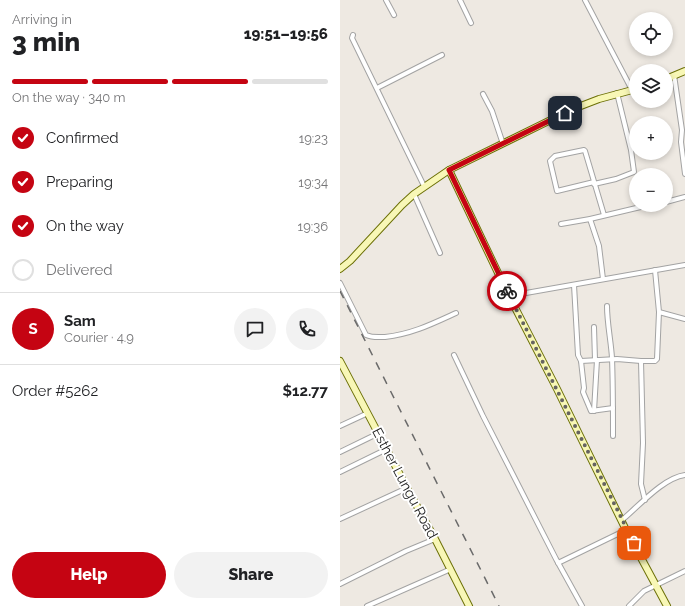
<!DOCTYPE html>
<html lang="en">
<head>
<meta charset="utf-8">
<style>
  body { margin:0; font-family:Raleway,sans-serif; background:#f2f2f2; color:#202124; height:100vh; display:flex; flex-direction:column; font-size:15px; white-space:nowrap }
  * { box-sizing:border-box; margin:0 }
  p { font-size:13px; color:#757577 }
  .icon { flex:none; width:22px; height:22px; fill:none; stroke:currentColor; stroke-width:2; stroke-linecap:round; stroke-linejoin:round }
  .map { position:relative; flex:1; overflow:hidden }
  .drawer { display:flex; flex-direction:column; background:#fff; width:340px }
  .drawer>* { flex:none }
  .controls { position:absolute; left:289px; top:12px; display:grid; gap:8px }
  .controls a { display:grid; place-items:center; width:44px; height:44px; border-radius:50%; background:#fff; box-shadow:0 2px 6px #0003; font-size:20px }
  .pin { position:absolute; display:grid; place-items:center; width:34px; height:34px; color:#fff; margin:-17px; border-radius:8px; box-shadow:0 2px 6px #0006 }
  .courier { position:absolute; display:grid; place-items:center; width:40px; height:40px; margin:-20px; border:3px solid #c50412; border-radius:50%; background:#fff; color:#222; box-shadow:0 1px 5px #0007 }
  .headline em { font-style:normal; font-weight:800 }
  .headline div { display:flex; flex-direction:column-reverse }
  .headline { display:flex; align-items:center; justify-content:space-between; height:68px; padding:0 12px }
  h1 { font-size:26px; font-weight:800; line-height:30px }
  .bar { display:grid; grid-template-columns:repeat(4,1fr); gap:6px 4px; align-content:center; height:48px; padding:0 12px }
  .bar i { height:5px; border-radius:3px; background:#e0e0e0 }
  .bar .current { background:#c50412 }
  .bar p { grid-column:span 4 }
  .line { display:flex; align-items:center; gap:10px; padding:0 12px; border-top:1px solid #e0e0e0 }
  .line div { flex:1 }
  .round { display:grid; place-items:center; flex:none; width:42px; height:42px; border-radius:21px; background:#f2f2f2 }
  ol { padding:0 12px; list-style:none }
  li { display:flex; align-items:center; gap:12px; height:44px }
  li p { margin-inline-start:auto }
  li .icon { padding:4px; border-radius:50%; background:#c50412; color:#fff; stroke-width:4 }
  li:last-child { color:#757577 }
  li i { width:22px; height:22px; border:2px solid #e0e0e0; border-radius:50% }
  .action { display:flex; gap:8px; margin-top:auto; padding:8px 12px }
  .action a { flex:1; height:46px; border-radius:24px; background:#c50412; color:#fff; font-size:16px; font-weight:800; line-height:46px; text-align:center }
  .action a+a { background:#f2f2f2; color:#202124 }
  main { display:flex; flex:1; min-height:0 }
  .map>svg:first-child { display:block }
  .lines { fill:none; stroke-linecap:round; stroke-linejoin:round }
  .street-casing { stroke:#a3a3a3; stroke-width:6 }
  .secondary-casing { stroke:#6c7007; stroke-width:8 }
  .street { stroke:#fff; stroke-width:4 }
  .secondary { stroke:#f8f7b6; stroke-width:6 }
  .rail { stroke:#6a6a6a; stroke-width:1.5; stroke-dasharray:8 8; stroke-linecap:butt }
  .done { stroke:#666461; stroke-width:4; stroke-dasharray:0 7.2 }
  .route { stroke:#c50412; stroke-width:5 }
  .labels { text-anchor:middle; stroke-width:4; stroke-linejoin:round; paint-order:stroke }
  .street-label { font-size:14px; fill:#1c1c1c; stroke:#fff }
</style>
</head>
<body>
<main>
<section class="drawer">
<div class="headline"><div><h1>3 min</h1><p>Arriving in</p></div><em>19:51–19:56</em></div>
<div class="bar"><i class="current"></i><i class="current"></i><i class="current"></i><i></i><p>On the way · 340 m</p></div>
<ol>
<li><svg class="icon" aria-label="check" viewBox="0 0 24 24"><path d="M5 12l5 5 9-10"/></svg>Confirmed<p>19:23</p></li>
<li><svg class="icon" aria-label="check" viewBox="0 0 24 24"><path d="M5 12l5 5 9-10"/></svg>Preparing<p>19:34</p></li>
<li><svg class="icon" aria-label="check" viewBox="0 0 24 24"><path d="M5 12l5 5 9-10"/></svg>On the way<p>19:36</p></li>
<li><i></i>Delivered</li>
</ol>
<div class="line" style="height:72px"><b class="round" style="background:#c50412;color:#fff">S</b><div><b>Sam</b><p>Courier · 4.9</p></div><a class="round"><svg class="icon" aria-label="chat" viewBox="0 0 24 24"><path d="M4 5h16v11H9l-5 4z"/></svg></a><a class="round"><svg class="icon" aria-label="phone" viewBox="0 0 24 24"><path d="M5 4h4l2 5-3 2q2 4 5 5l2-3 5 2v4C11 20 4 13 5 4z"/></svg></a></div>
<div class="line" style="height:52px"><div>Order #5262</div><b>$12.77</b></div>
<div class="action"><a>Help</a><a>Share</a></div>
</section>
<div class="map">
<svg width="345" height="606" viewBox="0 0 345 606">
  <rect width="100%" height="100%" fill="#eee9e2"/>
  <g class="lines">
    <!-- street casing -->
    <g class="street-casing">
      <g id="street">
        <path d="M46,0L54,15"/>
        <path d="M120,0L131,23"/>
        <path d="M245,0L292,90"/>
        <path d="M13,35L12,38L84,186"/>
        <path d="M334,75L342,130L341,142L345,174"/>
        <path d="M37,88L102,55"/>
        <path d="M143,94L152,111L163,144"/>
        <path d="M254,182L217,191L210,161L215,156L244,150L245,151L264,215"/>
        <path d="M254,184L276,179L294,172L291,150L277,93"/>
        <path d="M74,194L100,253"/>
        <path d="M326,202L345,197"/>
        <path d="M250,219L259,246L263,279"/>
        <path d="M221,224L250,219L309,205"/>
        <path d="M315,270L319,312L345,319"/>
        <path d="M0,283L26,335C33,338 37,337 45,337C72,334 92,324 116,313"/>
        <path d="M234,285L238,355L241,361L244,388L243,392L251,411L273,408"/>
        <path d="M169,296L345,265"/>
        <path d="M267,306C267,323 271,341 272,358C273,384 273,410 273,436"/>
        <path d="M254,327L255,360"/>
        <path d="M114,355L143,416L216,559L242,606"/>
        <path d="M241,361L277,359L301,361"/>
        <path d="M254,411L257,360"/>
        <path d="M0,426L28,413"/>
        <path d="M0,452L39,433"/>
        <path d="M0,472L47,449"/>
        <path d="M305,500L301,484L303,443L301,361H315L317,359L319,312"/>
        <path d="M0,519L67,488"/>
        <path d="M282,520C299,506 323,478 345,475"/>
        <path d="M218,563L286,530"/>
        <path d="M0,584L66,551L95,539"/>
        <path d="M27,606L111,569"/>
        <path d="M289,606L304,591L345,571"/>
      </g>
    </g>
    <!-- secondary casing -->
    <g class="secondary-casing">
      <g id="secondary">
        <path d="M326,79L345,71"/>
        <path d="M109,170L169,296L217,389L286,530L327,606"/>
        <path d="M0,269L10,261L62,205L74,194L109,170L233,109L259,99L296,89"/>
        <path d="M0,361L67,488L95,539L129,606"/>
      </g>
    </g>
    <!-- street -->
    <use href="#street" class="street"/>
    <!-- secondary -->
    <use href="#secondary" class="secondary"/>
    <!-- rail -->
    <path class="rail" d="M0,291L159,606"/>
  </g>
  <g class="lines">
    <!-- done -->
    <path class="done" d="M167,291L294,543"/>
    <!-- route -->
    <path class="route" d="M167,291L109,170L225,113"/>
  </g>
  <g class="labels">
    <!-- street labels -->
    <g class="street-label">
      <text transform="translate(65 483) rotate(62)" y="5">Esther Lungu Road</text>
    </g>
  </g>
</svg>
<div class="controls">
<a><svg class="icon" aria-label="locate" viewBox="0 0 24 24"><circle cx="12" cy="12" r="6"/><path d="M12 2v4M12 18v4M2 12h4M18 12h4"/></svg></a>
<a><svg class="icon" aria-label="layers" viewBox="0 0 24 24"><path d="M12 4l9 5-9 5-9-5zM3 14l9 5 9-5"/></svg></a>
<a>+</a>
<a>−</a>
</div>
<div class="pin" style="left:294px;top:543px;background:#ea580c"><svg class="icon" aria-label="bag" viewBox="0 0 24 24"><path d="M5 8h14l-1 12H6zM9 8a3 3 0 0 1 6 0"/></svg></div>
<div class="pin" style="left:225px;top:113px;background:#1f2937"><svg class="icon" aria-label="home" viewBox="0 0 24 24"><path d="M3 11l9-7 9 7M6 9v11h12V9"/></svg></div>
<div class="courier" style="left:167px;top:291px"><svg class="icon" aria-label="bike" viewBox="0 0 24 24"><circle cx="6" cy="16" r="4"/><circle cx="18" cy="16" r="4"/><path d="M6 16l4-8h5l3 8M10 8l3 8H6M13 5h3"/></svg></div>
</div>
</main>
</body>
</html>
